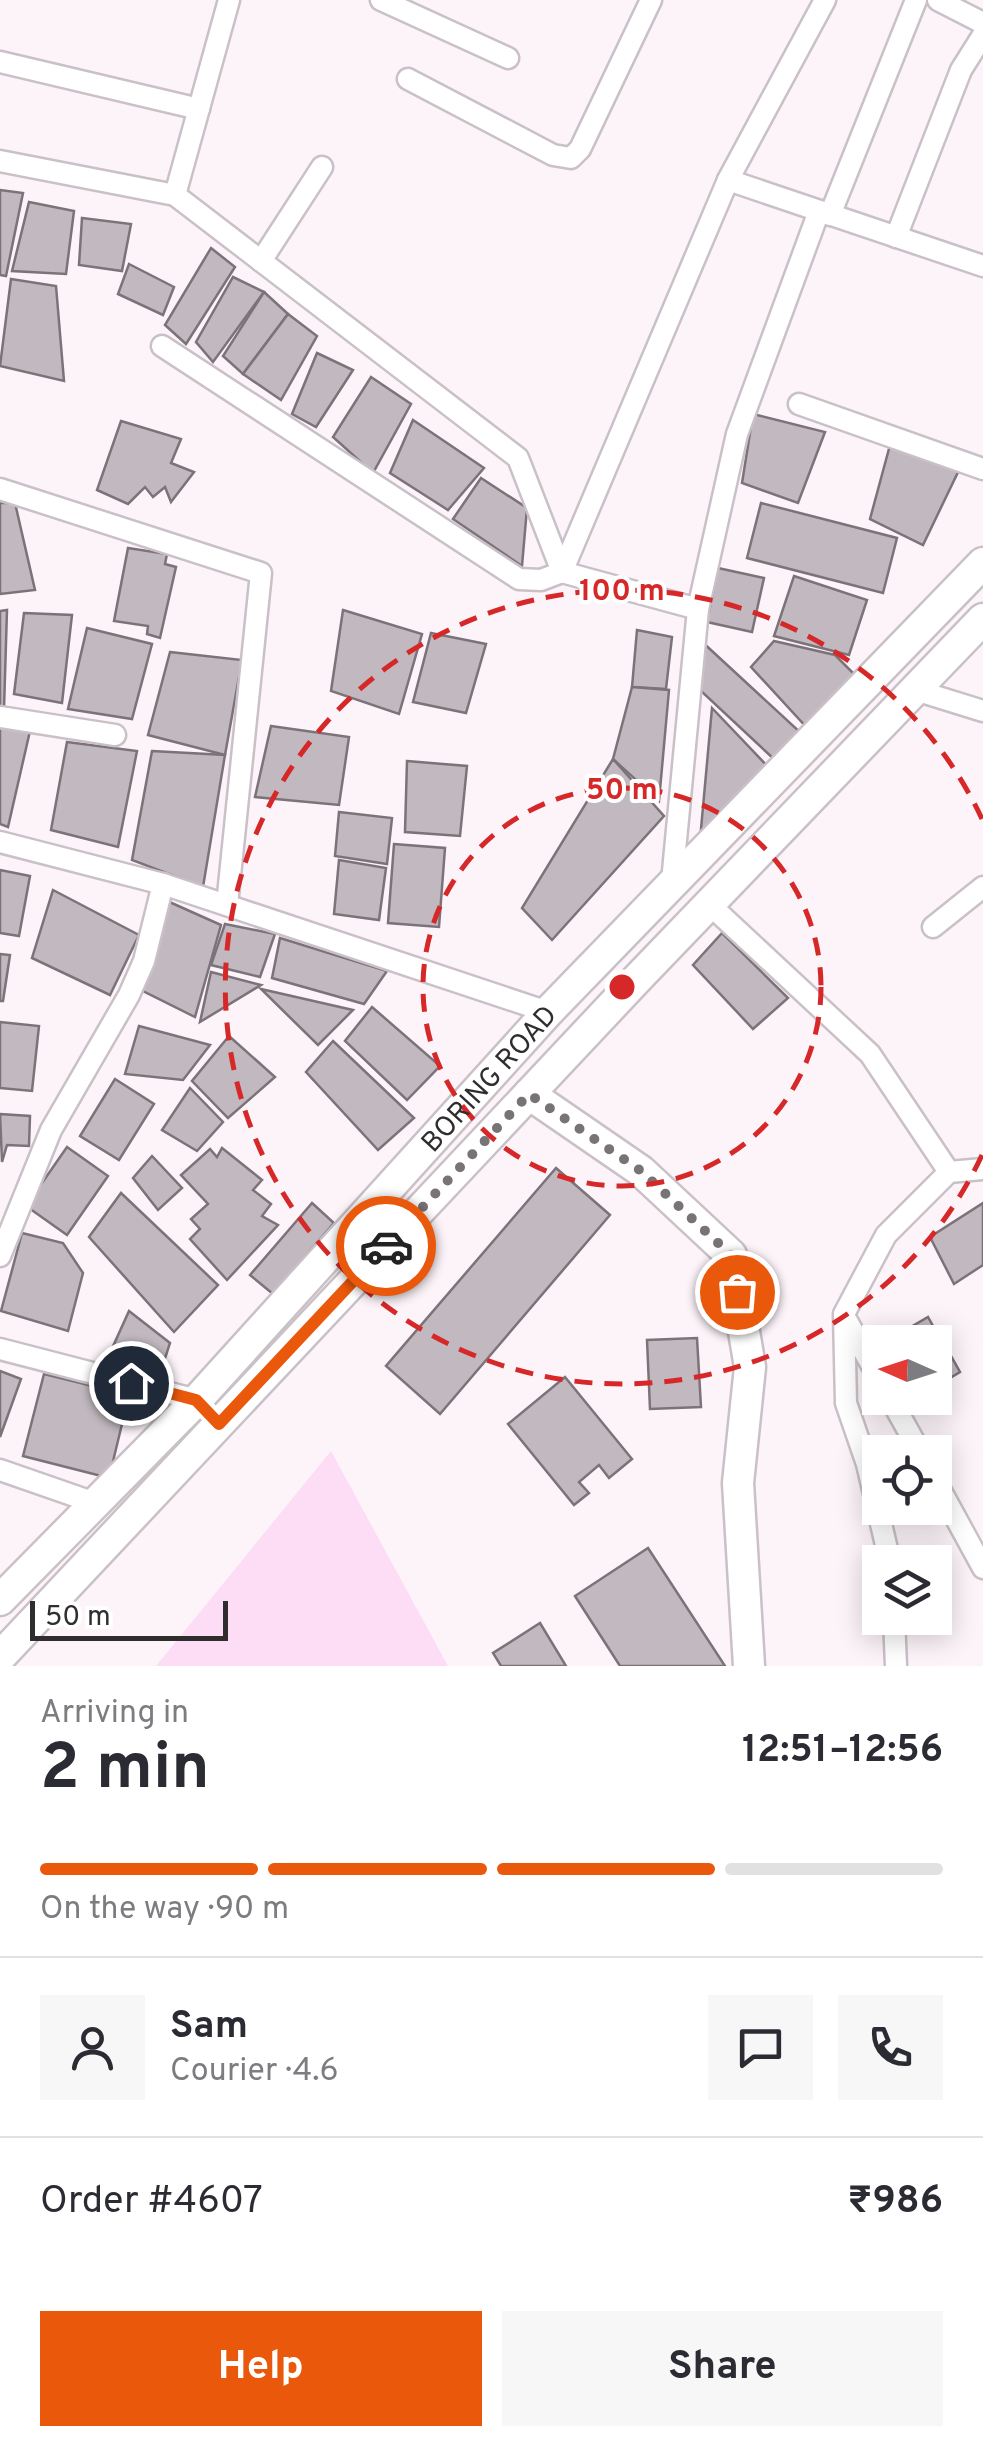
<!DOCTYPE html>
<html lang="en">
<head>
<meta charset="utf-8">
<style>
  body { margin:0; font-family:Overpass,sans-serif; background:#f7f7f7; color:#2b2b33; height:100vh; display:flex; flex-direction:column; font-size:38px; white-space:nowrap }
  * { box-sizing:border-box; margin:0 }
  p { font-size:32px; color:#7c7c81 }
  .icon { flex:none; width:55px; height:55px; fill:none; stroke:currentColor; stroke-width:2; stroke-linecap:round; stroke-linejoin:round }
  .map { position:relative; height:1666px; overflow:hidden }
  .panel { display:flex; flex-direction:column; background:#fff; flex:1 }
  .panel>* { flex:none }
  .needle { width:65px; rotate:273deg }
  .tools { position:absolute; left:862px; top:1325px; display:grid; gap:20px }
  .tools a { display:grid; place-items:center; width:90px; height:90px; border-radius:0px; background:#fff; box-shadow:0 5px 25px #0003; font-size:50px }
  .scale { position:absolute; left:30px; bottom:25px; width:198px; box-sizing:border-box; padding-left:10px; border:5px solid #302d2f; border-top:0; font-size:28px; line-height:35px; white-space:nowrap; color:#302d2f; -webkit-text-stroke:8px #fff; paint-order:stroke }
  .pin { position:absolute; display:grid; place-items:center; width:85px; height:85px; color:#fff; margin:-42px; border:5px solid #fff; border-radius:50%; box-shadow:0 2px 10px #0007 }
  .courier { position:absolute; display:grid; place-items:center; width:100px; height:100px; margin:-50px; border:8px solid #ea580c; border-radius:50%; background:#fff; color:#222; box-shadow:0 2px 12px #0007 }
  .overview em { font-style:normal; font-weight:700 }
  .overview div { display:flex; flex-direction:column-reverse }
  .overview { display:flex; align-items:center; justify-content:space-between; height:170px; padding:0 40px }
  h1 { font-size:65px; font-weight:700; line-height:75px }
  .bar { display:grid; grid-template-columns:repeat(4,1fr); gap:15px 10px; align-content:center; height:120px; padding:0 40px }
  .bar i { height:12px; border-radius:8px; background:#e1e1e2 }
  .bar .active { background:#ea580c }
  .bar p { grid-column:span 4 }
  .line { display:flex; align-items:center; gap:25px; padding:0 40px; border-top:2px solid #e1e1e2 }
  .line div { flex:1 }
  .round { display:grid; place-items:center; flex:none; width:105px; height:105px; border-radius:0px; background:#f7f7f7 }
  .button { display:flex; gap:20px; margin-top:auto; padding:20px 40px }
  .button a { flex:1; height:115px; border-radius:0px; background:#ea580c; color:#fff; font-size:40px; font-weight:700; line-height:115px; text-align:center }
  .button a+a { background:#f7f7f7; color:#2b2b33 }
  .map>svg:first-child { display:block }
  .green { fill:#fddcf5 }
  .building { fill:#c1b9bf; stroke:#7b7379; stroke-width:2.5 }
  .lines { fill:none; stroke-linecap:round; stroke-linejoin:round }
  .street-casing { stroke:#c9c1c7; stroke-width:25 }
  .secondary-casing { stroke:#c9c1c7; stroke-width:35 }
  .street { stroke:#fff; stroke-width:20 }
  .secondary { stroke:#fff; stroke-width:30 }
  .done { stroke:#787376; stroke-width:10; stroke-dasharray:0 18 }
  .route { stroke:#ea580c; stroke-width:12 }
  .ring { fill:none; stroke:#d62828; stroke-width:5; stroke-dasharray:18 12 }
  .labels { text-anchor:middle; stroke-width:8; stroke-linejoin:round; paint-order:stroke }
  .street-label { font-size:28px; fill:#302d2f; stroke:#fff }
  .centre { fill:#d62828; stroke:#fff; stroke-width:5 }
  .ring-label { font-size:30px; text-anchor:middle; font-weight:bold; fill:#d62828; stroke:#fff; stroke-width:8; stroke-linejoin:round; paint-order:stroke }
</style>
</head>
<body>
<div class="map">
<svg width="983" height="1666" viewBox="0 0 983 1666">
  <rect width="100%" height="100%" fill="#fdf4fa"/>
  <!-- green -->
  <path class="green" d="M331,1451L448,1666H156Z"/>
  <!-- building -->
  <g class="building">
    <path d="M0,190L23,193L6,276L0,275Z"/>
    <path d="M29,202L74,211L66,274L12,271Z"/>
    <path d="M82,218L131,224L122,271L79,265Z"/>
    <path d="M211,248L235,267L186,344L165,325Z"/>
    <path d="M129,264L174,287L163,315L118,294Z"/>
    <path d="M233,277L264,292L213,362L196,342Z"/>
    <path d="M11,279L56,286L64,381L0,366Z"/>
    <path d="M264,292L288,314L243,374L223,356Z"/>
    <path d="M288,314L317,336L281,400L243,374Z"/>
    <path d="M317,353L353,370L316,427L292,414Z"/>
    <path d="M371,377L411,404L373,473L333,437Z"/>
    <path d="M753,414L825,432L798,503L742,483Z"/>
    <path d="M413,420L484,468L448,510L390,473Z"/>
    <path d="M121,421L181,439L171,463L194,472L171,502L165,487L153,497L145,487L128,504L97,490Z"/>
    <path d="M890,445L960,468L923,545L870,519Z"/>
    <path d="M481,478L527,508L522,566L453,519Z"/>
    <path d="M0,503H15L35,590L0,594Z"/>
    <path d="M761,503L897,538L883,593L747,558Z"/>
    <path d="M128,548L167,554L165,564L176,567L160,638L147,634L148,626L114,621Z"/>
    <path d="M718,568L764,578L752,632L707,622Z"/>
    <path d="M794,576L867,600L849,655L774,636Z"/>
    <path d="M7,610L4,709L0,708V611Z"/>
    <path d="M343,610L422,634L399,714L331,691Z"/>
    <path d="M24,613L72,615L62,703L14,694Z"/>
    <path d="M87,628L152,644L132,719L68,709Z"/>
    <path d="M637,630L672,637L666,689L632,687Z"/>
    <path d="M431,633L486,644L466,713L413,702Z"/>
    <path d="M699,639L802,734L776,761L701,691Z"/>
    <path d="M774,641L835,655L860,680L809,730L751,667Z"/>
    <path d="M170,652L242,660L225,755L148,735Z"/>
    <path d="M632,687L669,690L659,801L613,759Z"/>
    <path d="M712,708L772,771L700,840Z"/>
    <path d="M271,726L349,737L339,805L255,797Z"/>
    <path d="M0,727L30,731L8,827L0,824Z"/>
    <path d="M67,742L137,751L118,847L51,830Z"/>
    <path d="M152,751L225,755L203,887L132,860Z"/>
    <path d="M613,759L664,816L552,940L522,908Z"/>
    <path d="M407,761L467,766L460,836L405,832Z"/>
    <path d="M339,812L392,818L387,864L335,856Z"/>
    <path d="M394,844L445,848L439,927L388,923Z"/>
    <path d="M339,860L386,868L379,920L334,914Z"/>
    <path d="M0,870L30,876L19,936L0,933Z"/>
    <path d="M53,890L139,935L110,995L32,958Z"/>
    <path d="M165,900L221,925L195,1017L143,991Z"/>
    <path d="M225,924L275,934L260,977L211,965Z"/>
    <path d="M722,933L788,998L753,1029L693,965Z"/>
    <path d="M280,938L387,971L364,1004L272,978Z"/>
    <path d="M0,954L10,955L3,1001H0Z"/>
    <path d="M211,972L261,985L200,1022Z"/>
    <path d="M261,989L353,1010L318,1045Z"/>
    <path d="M372,1007L440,1066L407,1100L345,1041Z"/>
    <path d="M0,1022L39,1026L32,1091L0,1088Z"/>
    <path d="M139,1026L210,1045L183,1080L125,1074Z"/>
    <path d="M229,1036L275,1077L228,1118L192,1081Z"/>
    <path d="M333,1041L414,1118L378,1150L306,1072Z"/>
    <path d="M115,1079L154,1104L119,1160L80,1136Z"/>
    <path d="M190,1088L223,1122L197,1151L162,1130Z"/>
    <path d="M0,1114L30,1116L29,1146L7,1145L2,1162Z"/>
    <path d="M67,1147L108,1176L67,1235L26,1206Z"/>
    <path d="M222,1148L262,1180L253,1190L271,1204L262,1216L278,1225L227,1280L190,1239L200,1229L191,1219L208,1204L181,1175L210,1149L217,1157Z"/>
    <path d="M152,1156L182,1188L158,1210L133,1178Z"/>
    <path d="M556,1168L610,1215L440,1414L386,1366Z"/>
    <path d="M121,1193L218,1285L174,1332L89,1237Z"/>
    <path d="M312,1203L334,1223L273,1294L250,1275Z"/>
    <path d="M983,1203V1265L954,1284L930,1237Z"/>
    <path d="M22,1233L63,1243L83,1273L68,1331L1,1311Z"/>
    <path d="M129,1311L170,1343L158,1380L105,1364Z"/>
    <path d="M928,1317L937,1333L932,1337L940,1351L946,1347L960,1372L935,1387V1342H904L899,1334Z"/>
    <path d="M697,1338L701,1407L650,1409L647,1340Z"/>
    <path d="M0,1371L21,1379L0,1437Z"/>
    <path d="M44,1374L129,1395L109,1478L23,1456Z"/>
    <path d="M565,1377L632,1459L609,1478L599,1465L579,1482L589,1493L574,1505L508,1424Z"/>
    <path d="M648,1548L725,1666H620L575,1596Z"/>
    <path d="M540,1623L566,1666H501L493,1653Z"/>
  </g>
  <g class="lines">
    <!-- street casing -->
    <g class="street-casing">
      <g id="street">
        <path d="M381,0L508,58"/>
        <path d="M938,0L983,23"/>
        <path d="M0,62L199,109"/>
        <path d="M408,79L553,155L571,158L580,149L651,0"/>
        <path d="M0,161L175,195L518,458L562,572L698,609L672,882"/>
        <path d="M728,180L983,266"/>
        <path d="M175,195L229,0"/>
        <path d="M830,215L916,0"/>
        <path d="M896,237L961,70L983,35"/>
        <path d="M261,261L322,167"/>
        <path d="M162,346L519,579L541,580L562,572L728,180L825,0"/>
        <path d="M799,404L983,469"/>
        <path d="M0,489L261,573L227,905"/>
        <path d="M698,609L737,434L819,211"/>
        <path d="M912,689L983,711"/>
        <path d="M0,717L115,735"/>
        <path d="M0,842L163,884L548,1012"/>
        <path d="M709,904L870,1054L949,1172"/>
        <path d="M933,927L983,887"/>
        <path d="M0,1256L51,1130L129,995L144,961L163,884"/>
        <path d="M847,1321L880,1380"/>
        <path d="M0,1349L197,1400L219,1424"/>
        <path d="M890,1398L920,1452"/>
        <path d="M0,1470L95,1503"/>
        <path d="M935,1480L983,1568"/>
        <path d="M890,1562L867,1464L846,1403L844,1314L886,1235L949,1172L983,1169"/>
        <path d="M894,1618L896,1666"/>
      </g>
    </g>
    <!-- secondary casing -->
    <g class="secondary-casing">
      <g id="secondary">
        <path d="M529,1094L641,1171L731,1255L750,1367L738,1483L749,1666"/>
        <path id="s1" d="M0,1600L197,1400L548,1012L983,563"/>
        <path d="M0,1657L638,978L983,619"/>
      </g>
    </g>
    <!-- street -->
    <use href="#street" class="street"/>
    <!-- secondary -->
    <use href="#secondary" class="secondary"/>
  </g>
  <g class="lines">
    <!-- done -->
    <path class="done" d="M386,1246L529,1094L641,1171L731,1255L737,1292"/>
    <!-- route -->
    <path class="route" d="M131,1383L196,1400L219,1424L386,1246"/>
  </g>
  <!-- distance rings -->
  <g class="ring">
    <circle cx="622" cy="987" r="199"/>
    <path d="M982 1155A397 397 0 1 1 982 819"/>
  </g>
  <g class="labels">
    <!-- street labels -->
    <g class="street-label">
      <text dy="10" stroke="none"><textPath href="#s1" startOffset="715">BORING ROAD</textPath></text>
    </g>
  </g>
  <circle cx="622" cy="987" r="15" class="centre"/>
  <g class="ring-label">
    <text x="622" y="600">100 m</text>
    <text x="622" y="799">50 m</text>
  </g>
</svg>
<div class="tools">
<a><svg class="needle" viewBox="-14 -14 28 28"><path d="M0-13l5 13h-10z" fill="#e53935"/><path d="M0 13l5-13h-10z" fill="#7c7c81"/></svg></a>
<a><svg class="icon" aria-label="locate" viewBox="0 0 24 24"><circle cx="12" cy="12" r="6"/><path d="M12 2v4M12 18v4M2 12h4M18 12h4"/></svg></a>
<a><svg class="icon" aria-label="layers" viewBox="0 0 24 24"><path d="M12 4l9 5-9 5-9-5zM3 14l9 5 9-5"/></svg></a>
</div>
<div class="scale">50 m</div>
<div class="pin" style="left:737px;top:1292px;background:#ea580c"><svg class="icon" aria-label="bag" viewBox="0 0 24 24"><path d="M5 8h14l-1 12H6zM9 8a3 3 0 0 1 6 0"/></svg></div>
<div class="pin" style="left:131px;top:1383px;background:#1f2937"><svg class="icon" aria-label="home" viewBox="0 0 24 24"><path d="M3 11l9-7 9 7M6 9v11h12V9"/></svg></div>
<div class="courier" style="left:386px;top:1246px"><svg class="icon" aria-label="car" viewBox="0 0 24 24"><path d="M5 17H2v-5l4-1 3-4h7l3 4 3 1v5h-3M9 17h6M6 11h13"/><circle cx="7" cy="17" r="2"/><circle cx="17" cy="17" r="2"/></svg></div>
</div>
<section class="panel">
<div class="overview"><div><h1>2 min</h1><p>Arriving in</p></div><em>12:51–12:56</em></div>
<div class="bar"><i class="active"></i><i class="active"></i><i class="active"></i><i></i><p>On the way · 90 m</p></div>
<div class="line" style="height:180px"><a class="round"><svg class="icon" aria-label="person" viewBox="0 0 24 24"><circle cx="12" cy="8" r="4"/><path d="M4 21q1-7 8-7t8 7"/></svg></a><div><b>Sam</b><p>Courier · 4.6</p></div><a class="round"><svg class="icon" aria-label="chat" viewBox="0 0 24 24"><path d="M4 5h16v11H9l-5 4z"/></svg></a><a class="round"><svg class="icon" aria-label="phone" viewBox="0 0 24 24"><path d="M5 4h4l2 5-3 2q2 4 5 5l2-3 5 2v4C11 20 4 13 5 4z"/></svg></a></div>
<div class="line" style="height:130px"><div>Order #4607</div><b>₹986</b></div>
<div class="button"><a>Help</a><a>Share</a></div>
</section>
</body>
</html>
